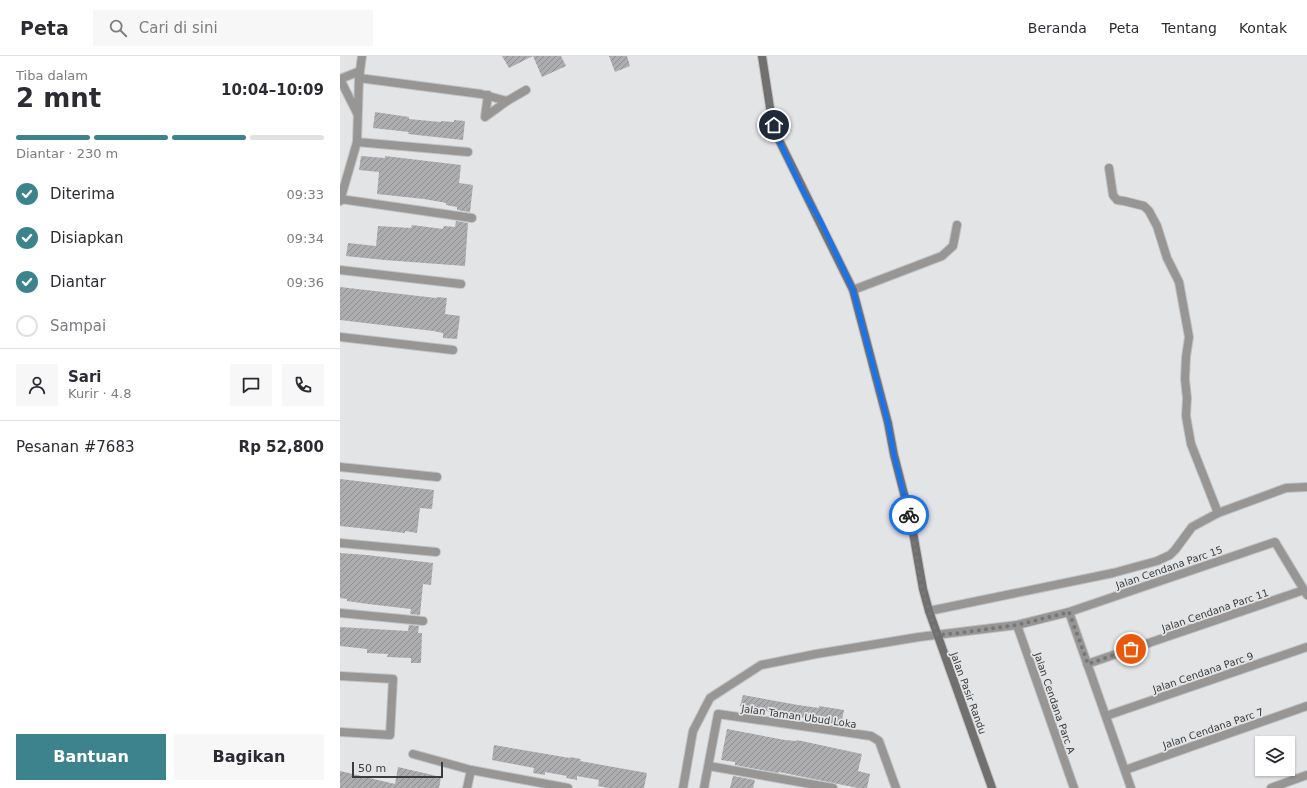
<!DOCTYPE html>
<html lang="id">
<head>
<meta charset="utf-8">
<style>
  body { margin:0; font-family:"DejaVu Sans",sans-serif; background:#f7f7f7; color:#2b2b33; height:100vh; display:flex; flex-direction:column; font-size:15px; white-space:nowrap }
  * { box-sizing:border-box; margin:0 }
  p { font-size:13px; color:#7c7c81 }
  .icon { flex:none; width:22px; height:22px; fill:none; stroke:currentColor; stroke-width:2; stroke-linecap:round; stroke-linejoin:round }
  .map { position:relative; flex:1; overflow:hidden }
  .side { display:flex; flex-direction:column; background:#fff; width:340px }
  .side>* { flex:none }
  .tools { position:absolute; left:915px; top:680px; display:grid; gap:8px }
  .tools a { display:grid; place-items:center; width:40px; height:40px; border-radius:0px; background:#fff; box-shadow:0 1px 3px #0004; font-size:20px }
  .scale { position:absolute; left:12px; bottom:10px; width:91px; box-sizing:border-box; padding-left:4px; border:2px solid #3b3c3d; border-top:0; font-size:11px; line-height:14px; white-space:nowrap; color:#3b3c3d; -webkit-text-stroke:3px #e2e4e6; paint-order:stroke }
  .pin { position:absolute; display:grid; place-items:center; width:34px; height:34px; color:#fff; margin:-17px; border:2px solid #fff; border-radius:50%; box-shadow:0 1px 4px #0007 }
  .courier { position:absolute; display:grid; place-items:center; width:40px; height:40px; margin:-20px; border:3px solid #1a73e8; border-radius:50%; background:#fff; color:#222; box-shadow:0 1px 5px #0007 }
  .headline em { font-style:normal; font-weight:700 }
  .headline div { display:flex; flex-direction:column-reverse }
  .headline { display:flex; align-items:center; justify-content:space-between; height:68px; padding:0 16px }
  h1 { font-size:26px; font-weight:700; line-height:30px }
  .bar { display:grid; grid-template-columns:repeat(4,1fr); gap:6px 4px; align-content:center; height:48px; padding:0 16px }
  .bar i { height:5px; border-radius:3px; background:#e1e1e2 }
  .bar .active { background:#3d838d }
  .bar p { grid-column:span 4 }
  .line { display:flex; align-items:center; gap:10px; padding:0 16px; border-top:1px solid #e1e1e2 }
  .line div { flex:1 }
  .round { display:grid; place-items:center; flex:none; width:42px; height:42px; border-radius:0px; background:#f7f7f7 }
  ol { padding:0 16px; list-style:none }
  li { display:flex; align-items:center; gap:12px; height:44px }
  li p { margin-inline-start:auto }
  li .icon { padding:4px; border-radius:50%; background:#3d838d; color:#fff; stroke-width:4 }
  li:last-child { color:#7c7c81 }
  li i { width:22px; height:22px; border:2px solid #e1e1e2; border-radius:50% }
  .action { display:flex; gap:8px; margin-top:auto; padding:8px 16px }
  .action a { flex:1; height:46px; border-radius:0px; background:#3d838d; color:#fff; font-size:16px; font-weight:700; line-height:46px; text-align:center }
  .action a+a { background:#f7f7f7; color:#2b2b33 }
  header { display:flex; align-items:center; gap:24px; box-sizing:border-box; height:56px; padding:0 20px; background:#fff; border-bottom:1px solid #e1e1e2 }
  header strong { font-size:19px }
  nav { display:flex; gap:22px; margin-inline-start:auto; font-size:14px }
  .search { width:280px; height:36px; background:#f7f7f7; display:flex; align-items:center; gap:10px; box-sizing:border-box; padding:0 14px; border-radius:0px; color:#7c7c81; font-size:15px }
  main { display:flex; flex:1; min-height:0 }
  .map>svg:first-child { display:block }
  .building { fill:url(#building-hatch) }
  .lines { fill:none; stroke-linecap:round; stroke-linejoin:round }
  .minor-casing { stroke:#c1c2c4; stroke-width:10 }
  .secondary-casing { stroke:#c1c2c4; stroke-width:10 }
  .minor { stroke:#979695; stroke-width:8 }
  .secondary { stroke:#72706f; stroke-width:8 }
  .done { stroke:#757778; stroke-width:4; stroke-dasharray:0 7.2 }
  .route { stroke:#1a73e8; stroke-width:5 }
  .labels { text-anchor:middle; stroke-width:3.5; stroke-linejoin:round; paint-order:stroke }
  .street-label { font-size:10px; fill:#3b3c3d; stroke:#e2e4e6 }
</style>
</head>
<body>
<header>
<strong>Peta</strong>
<div class="search"><svg class="icon" aria-label="search" viewBox="0 0 24 24"><circle cx="10" cy="10" r="6"/><path d="M15 15l6 6"/></svg>Cari di sini</div>
<nav><a>Beranda</a><a>Peta</a><a>Tentang</a><a>Kontak</a></nav>
</header>
<main>
<section class="side">
<div class="headline"><div><h1>2 mnt</h1><p>Tiba dalam</p></div><em>10:04–10:09</em></div>
<div class="bar"><i class="active"></i><i class="active"></i><i class="active"></i><i></i><p>Diantar · 230 m</p></div>
<ol>
<li><svg class="icon" aria-label="check" viewBox="0 0 24 24"><path d="M5 12l5 5 9-10"/></svg>Diterima<p>09:33</p></li>
<li><svg class="icon" aria-label="check" viewBox="0 0 24 24"><path d="M5 12l5 5 9-10"/></svg>Disiapkan<p>09:34</p></li>
<li><svg class="icon" aria-label="check" viewBox="0 0 24 24"><path d="M5 12l5 5 9-10"/></svg>Diantar<p>09:36</p></li>
<li><i></i>Sampai</li>
</ol>
<div class="line" style="height:72px"><a class="round"><svg class="icon" aria-label="person" viewBox="0 0 24 24"><circle cx="12" cy="8" r="4"/><path d="M4 21q1-7 8-7t8 7"/></svg></a><div><b>Sari</b><p>Kurir · 4.8</p></div><a class="round"><svg class="icon" aria-label="chat" viewBox="0 0 24 24"><path d="M4 5h16v11H9l-5 4z"/></svg></a><a class="round"><svg class="icon" aria-label="phone" viewBox="0 0 24 24"><path d="M5 4h4l2 5-3 2q2 4 5 5l2-3 5 2v4C11 20 4 13 5 4z"/></svg></a></div>
<div class="line" style="height:52px"><div>Pesanan #7683</div><b>Rp 52,800</b></div>
<div class="action"><a>Bantuan</a><a>Bagikan</a></div>
</section>
<div class="map">
<svg width="967" height="732" viewBox="0 0 967 732">
  <defs>
    <pattern id="building-hatch" width="6" height="6" patternUnits="userSpaceOnUse"><rect width="6" height="6" fill="#adadaf"/><path d="M-1 1l2-2M0 6l6-6M5 7l2-2" fill="none" stroke="#8e8e90"/></pattern>
  </defs>
  <rect width="100%" height="100%" fill="#e2e4e6"/>
  <!-- building -->
  <g class="building">
    <path d="M162,0H221L226,10L202,21L193,0L169,12Z"/>
    <path d="M269,0H287L290,10L275,16Z"/>
    <path d="M35,56L69,61V63L101,66V65L114,66V64L125,65L123,84L68,78L69,76L33,72Z"/>
    <path d="M21,100L45,102V100L121,109L119,127L133,129L130,156L117,154V151L106,149V147L84,143L37,138L39,116L19,114Z"/>
    <path d="M116,165L128,167L125,210L44,204L6,200L8,187L36,190L38,170L71,172L72,169L103,173L104,170L115,171Z"/>
    <path d="M0,231L96,242L97,241L107,242L105,258L120,260L117,283L103,282V277L93,275L0,264Z"/>
    <path d="M0,423L94,434L92,453L80,452L77,477L65,475V477L0,470Z"/>
    <path d="M0,497L27,499L93,507L91,529L83,528L80,559L70,558L71,553L28,548L7,545V543L0,542Z"/>
    <path d="M69,569L79,570L78,577H82L81,607H71V602L47,601L48,598L27,597V593L0,590V571L68,575Z"/>
    <path d="M403,639L458,649L479,652V650L504,654L501,669L400,650Z"/>
    <path d="M387,673L445,684L456,685L457,684L522,698L518,715L530,718L527,732H518L439,716L438,717L395,709V706L381,704Z"/>
    <path d="M154,689L230,702V701L241,703L240,705L307,717L304,732H268L258,730L259,724L237,720V724L226,722L227,720L205,716V719L193,717L194,712L152,704Z"/>
    <path d="M58,711L101,721L99,732H0V715L55,728Z"/>
    <path d="M393,720L415,724L413,732H390Z"/>
  </g>
  <g class="lines">
    <!-- minor casing -->
    <g class="minor-casing">
      <g id="minor">
        <path d="M19,22L141,38L167,45L145,61L148,39"/>
        <path d="M167,45L186,34"/>
        <path d="M17,57L0,23L20,15"/>
        <path d="M17,86L128,96"/>
        <path d="M769,112L773,139L777,144L784,145L804,150L809,155L817,170L827,202L839,226L849,281L846,301L845,323L847,342L846,360L851,388L878,457"/>
        <path d="M0,143L132,162"/>
        <path d="M0,145L17,86L19,22L22,0"/>
        <path d="M0,214L121,228"/>
        <path d="M513,234L602,200L613,190L617,169"/>
        <path d="M0,281L113,294"/>
        <path d="M0,411L97,421"/>
        <path d="M0,487L96,496"/>
        <path d="M589,555L773,517L817,505L830,499L835,494L852,471L878,457L946,432L967,431"/>
        <path d="M729,556L791,732"/>
        <path d="M0,557L83,565"/>
        <path d="M677,569L734,732"/>
        <path d="M747,608L964,534"/>
        <path d="M0,620L53,623L50,679L0,676"/>
        <path d="M766,660L967,591"/>
        <path d="M73,698L131,714L228,732"/>
        <path d="M369,710L493,732"/>
        <path d="M785,714L967,650"/>
        <path d="M127,732L131,714"/>
        <path d="M343,732L353,675L370,642L421,609L476,598L579,581L677,569L729,556L935,486L967,539"/>
        <path d="M364,732L378,658L531,680L539,685L556,732"/>
        <path d="M931,732L967,719"/>
      </g>
    </g>
    <!-- secondary casing -->
    <g class="secondary-casing">
      <path id="secondary" d="M422,0L431,58L437,80L513,234L548,367L554,399L571,465L583,533L589,555L652,732"/>
    </g>
    <!-- minor -->
    <use href="#minor" class="minor"/>
    <!-- secondary -->
    <use href="#secondary" class="secondary"/>
  </g>
  <g class="lines">
    <!-- done -->
    <path class="done" d="M569,459L582,533L597,579L619,577L677,569L729,556L748,608L791,593"/>
    <!-- route -->
    <path class="route" d="M434,69L437,80L462,133L481,166L513,234L548,367L554,399L569,459"/>
  </g>
  <g class="labels">
    <!-- street labels -->
    <g class="street-label">
      <text transform="translate(829 511) rotate(-19)" y="4">Jalan Cendana Parc 15</text>
      <text transform="translate(875 554) rotate(-19)" y="4">Jalan Cendana Parc 11</text>
      <text transform="translate(863 616) rotate(-19)" y="4">Jalan Cendana Parc 9</text>
      <text transform="translate(629 637) rotate(70)" y="4">Jalan Pasir Randu</text>
      <text transform="translate(715 647) rotate(71)" y="4">Jalan Cendana Parc A</text>
      <text transform="translate(459 660) rotate(8)" y="4">Jalan Taman Ubud Loka</text>
      <text transform="translate(873 672) rotate(-19)" y="4">Jalan Cendana Parc 7</text>
    </g>
  </g>
</svg>
<div class="tools">
<a><svg class="icon" aria-label="layers" viewBox="0 0 24 24"><path d="M12 4l9 5-9 5-9-5zM3 14l9 5 9-5"/></svg></a>
</div>
<div class="scale">50 m</div>
<div class="pin" style="left:791px;top:593px;background:#ea580c"><svg class="icon" aria-label="bag" viewBox="0 0 24 24"><path d="M5 8h14l-1 12H6zM9 8a3 3 0 0 1 6 0"/></svg></div>
<div class="pin" style="left:434px;top:69px;background:#1f2937"><svg class="icon" aria-label="home" viewBox="0 0 24 24"><path d="M3 11l9-7 9 7M6 9v11h12V9"/></svg></div>
<div class="courier" style="left:569px;top:459px"><svg class="icon" aria-label="bike" viewBox="0 0 24 24"><circle cx="6" cy="16" r="4"/><circle cx="18" cy="16" r="4"/><path d="M6 16l4-8h5l3 8M10 8l3 8H6M13 5h3"/></svg></div>
</div>
</main>
</body>
</html>
